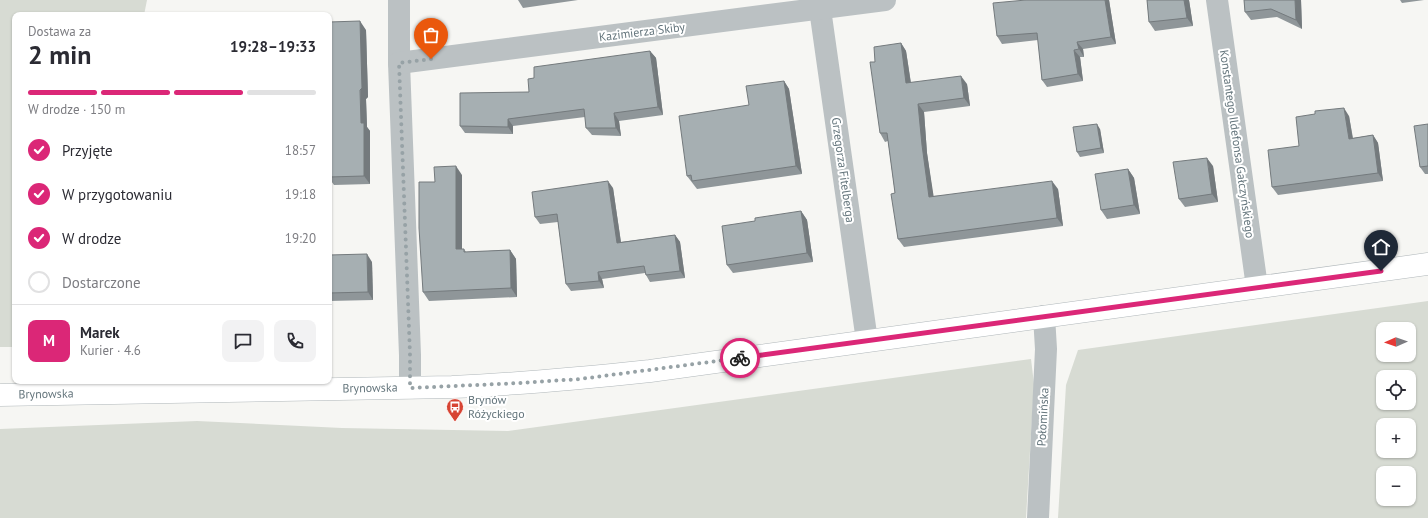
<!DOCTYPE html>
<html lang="pl">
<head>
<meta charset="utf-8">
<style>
  body { margin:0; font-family:"PT Sans",sans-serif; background:#f2f2f3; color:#2b2b33; height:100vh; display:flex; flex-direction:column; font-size:15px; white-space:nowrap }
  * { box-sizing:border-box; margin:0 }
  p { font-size:13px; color:#7c7c81 }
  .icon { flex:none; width:22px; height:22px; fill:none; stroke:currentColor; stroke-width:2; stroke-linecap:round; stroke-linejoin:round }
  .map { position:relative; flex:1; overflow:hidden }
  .details { position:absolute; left:12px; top:12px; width:320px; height:372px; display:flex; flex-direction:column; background:#fff; border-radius:8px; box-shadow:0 1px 3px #0004 }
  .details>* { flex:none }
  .needle { width:26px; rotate:268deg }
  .controls { position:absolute; left:1376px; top:322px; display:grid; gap:8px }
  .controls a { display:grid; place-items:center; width:40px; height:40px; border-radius:8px; background:#fff; box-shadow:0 1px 3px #0004; font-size:20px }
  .pin { position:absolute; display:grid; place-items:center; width:34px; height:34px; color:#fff; margin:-41px -17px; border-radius:50% 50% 50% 0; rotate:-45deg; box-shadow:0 0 4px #0007 }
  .pin .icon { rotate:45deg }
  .courier { position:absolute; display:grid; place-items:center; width:40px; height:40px; margin:-20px; border:3px solid #db2777; border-radius:50%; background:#fff; color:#222; box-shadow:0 1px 5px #0007 }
  .head em { font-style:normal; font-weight:700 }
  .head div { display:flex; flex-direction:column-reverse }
  .head { display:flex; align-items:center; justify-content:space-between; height:68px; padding:0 16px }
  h1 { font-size:26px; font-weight:700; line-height:30px }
  .bar { display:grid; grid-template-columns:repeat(4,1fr); gap:6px 4px; align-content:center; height:48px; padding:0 16px }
  .bar i { height:5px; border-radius:3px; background:#e1e1e2 }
  .bar .on { background:#db2777 }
  .bar p { grid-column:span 4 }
  .line { display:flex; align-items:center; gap:10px; padding:0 16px; border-top:1px solid #e1e1e2 }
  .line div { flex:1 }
  .round { display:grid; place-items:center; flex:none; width:42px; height:42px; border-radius:8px; background:#f2f2f3 }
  ol { padding:0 16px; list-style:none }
  li { display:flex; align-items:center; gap:12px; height:44px }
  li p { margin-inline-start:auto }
  li .icon { padding:4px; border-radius:50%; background:#db2777; color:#fff; stroke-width:4 }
  li:last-child { color:#7c7c81 }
  li i { width:22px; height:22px; border:2px solid #e1e1e2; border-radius:50% }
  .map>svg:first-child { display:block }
  .green { fill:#d7dbd3; fill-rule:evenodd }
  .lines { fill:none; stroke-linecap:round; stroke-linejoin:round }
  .secondary-casing { stroke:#b0b7ba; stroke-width:23 }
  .street { stroke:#bbc1c3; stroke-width:22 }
  .secondary { stroke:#fff; stroke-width:22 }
  .wall { fill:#8f9699 }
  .shaded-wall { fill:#747a7d }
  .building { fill:#a6afb2; stroke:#747a7d }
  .done { stroke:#97a2a6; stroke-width:4; stroke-dasharray:0 7.2 }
  .route { stroke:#db2777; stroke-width:5 }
  .labels { text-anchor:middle; stroke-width:4; stroke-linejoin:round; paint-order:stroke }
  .street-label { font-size:12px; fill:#64757c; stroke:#fff }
  .poi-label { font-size:12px; fill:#64757c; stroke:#fff; text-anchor:start }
</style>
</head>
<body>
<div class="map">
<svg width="1428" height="518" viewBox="0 0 1428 518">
  <rect width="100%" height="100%" fill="#f6f6f3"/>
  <!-- green -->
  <g class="green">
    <path d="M0,0H147L144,15H15V347H0Z"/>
    <path d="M1428,301V518H1058L1066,385L1078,350ZM1383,329H1409V355H1383ZM1383,377H1409V403H1383ZM1383,425H1409V451H1383ZM1383,473H1409V499H1383Z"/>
    <path d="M1031,359L1034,384L1026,518H0V429L197,421L342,428L508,431Z"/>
  </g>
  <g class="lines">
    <!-- secondary casing -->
    <g class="secondary-casing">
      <path id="secondary" d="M0,395L452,387C519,384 584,378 650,371L1428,264"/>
    </g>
    <!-- street -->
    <g class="street">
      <path d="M399,0V63L410,355V388"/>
      <path d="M820,0V9L867,341"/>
      <path d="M1217,0L1257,287"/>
      <path d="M399,63L885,0"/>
      <path d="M1038,518L1046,349L1044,316"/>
    </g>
    <!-- secondary -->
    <use href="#secondary" class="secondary"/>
  </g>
  <!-- wall -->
  <g class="wall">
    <path d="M518,0H578L523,8Z"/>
    <path d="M1026,0H1109L1116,44L1083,49L1084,57H1080L1083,81L1047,87L1042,80L1038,40L1002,44L997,36Z"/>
    <path d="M1147,0H1189L1193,26L1155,31L1149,22Z"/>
    <path d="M1244,0H1301L1302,29L1277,17L1251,20L1245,12Z"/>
    <path d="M1400,0H1424L1402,3Z"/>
    <path d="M366,30L368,97L366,99L367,127L370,131V184L334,185L329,178V177Z"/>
    <path d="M901,43L906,51L911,83L967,84L970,106L924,112L927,153L933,196L1058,189L1063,226L904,247L898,239L895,193L888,141L885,142L880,133L875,62Z"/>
    <path d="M650,51L656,58L663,115L619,121L621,136L592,135L586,128L585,117L513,126V134L465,133L460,126L529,92L534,78Z"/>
    <path d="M784,81L789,89L802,174L697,189L687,176L749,105Z"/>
    <path d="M1349,116L1353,138L1373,135L1378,143L1383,181L1278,195L1272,187L1299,146Z"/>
    <path d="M1428,124V174H1425L1420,167Z"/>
    <path d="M1100,129L1104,153L1080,157L1077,152Z"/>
    <path d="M1213,166L1218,202L1185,207L1179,199Z"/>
    <path d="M1128,169L1134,178L1140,214L1107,219L1101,210Z"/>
    <path d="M462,175V249H464L466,252L510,250L516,259L517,297L429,301L423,292Z"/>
    <path d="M613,188L621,242L675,235L680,242L685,278L650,282L646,275L645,273L602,279L604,288L571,291L566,284L558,222L540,224L535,217Z"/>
    <path d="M801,211L807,220L813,262L733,273L727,265Z"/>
    <path d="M329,255L372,262L373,300L329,301Z"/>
  </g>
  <!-- shaded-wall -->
  <g class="shaded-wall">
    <path d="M1105,0H1109L1116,44L1111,37Z"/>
    <path d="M1184,0H1189L1193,26L1187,18Z"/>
    <path d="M1295,0H1301L1302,29L1296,20Z"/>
    <path d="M360,21L366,30L368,97L366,99L367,127L370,131V184L364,176L361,123Z"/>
    <path d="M1077,42L1083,49L1084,57L1079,49Z"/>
    <path d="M901,43L906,51L912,91L906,83Z"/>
    <path d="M1074,50L1080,57L1083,81L1078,74Z"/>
    <path d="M650,51L656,58L663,115L658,107Z"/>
    <path d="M961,76L967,84L970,106L964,98Z"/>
    <path d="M784,81L789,89L802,174L796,166Z"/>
    <path d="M918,104L924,112L927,153L935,205L929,197L922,145Z"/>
    <path d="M1344,108L1349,116L1354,147L1349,139Z"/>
    <path d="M614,113L619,121L621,136L616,128Z"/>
    <path d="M508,119L513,126V134L508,127Z"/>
    <path d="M1097,124L1100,129L1104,153L1101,148Z"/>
    <path d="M1373,135L1378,143L1383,181L1378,173Z"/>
    <path d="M1207,158L1213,166L1218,202L1212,194Z"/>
    <path d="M456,166L462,175V258L456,249Z"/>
    <path d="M1128,169L1134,178L1140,214L1134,205Z"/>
    <path d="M608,181L613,188L622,250L617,243Z"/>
    <path d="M1052,181L1058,189L1063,226L1057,218Z"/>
    <path d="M801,211L807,220L813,262L807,253Z"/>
    <path d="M675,235L680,242L685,278L680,271Z"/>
    <path d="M510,250L516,259L517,297L511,288Z"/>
    <path d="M367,254L372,262L373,300L368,292Z"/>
    <path d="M598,272L602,279L604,288L599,281Z"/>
  </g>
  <!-- building -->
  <g class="building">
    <path d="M1026,0H1105L1111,37L1077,42L1079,49L1074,50L1078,74L1042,80L1037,33L997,36L993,3Z"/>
    <path d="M1147,0H1184L1187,18L1149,22Z"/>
    <path d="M1244,0H1295L1296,20L1271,9L1245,12Z"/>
    <path d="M360,21L362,88L360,90L361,123H364V176L329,177V22Z"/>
    <path d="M901,43L906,83L961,76L964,98L918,104L922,145L929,197L1052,181L1057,218L898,239L891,194L895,193L887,133H880L870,62H875L874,47Z"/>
    <path d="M650,51L658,107L614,113L616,128H586L584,109L508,119V127L460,126V93L529,92L528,79L534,78V67Z"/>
    <path d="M784,81L796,166L692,181L691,175L687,176L679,116L749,105L746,86Z"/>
    <path d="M1344,108L1349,139L1373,135L1378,173L1272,187L1268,150L1299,146L1296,117L1315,114V111Z"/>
    <path d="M1097,124L1101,148L1077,152L1073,127Z"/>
    <path d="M1428,124V166L1420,167L1414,126Z"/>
    <path d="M1207,158L1212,194L1179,199L1173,162Z"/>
    <path d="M456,166V249H464V252L510,250L511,288L423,292L419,228V182H435L434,167Z"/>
    <path d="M1128,169L1134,205L1101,210L1095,174Z"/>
    <path d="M608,181L617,243L675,235L680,271L646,275L644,266L598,272L599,281L566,284L557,214L535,217L532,192Z"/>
    <path d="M801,211L807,253L727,265L722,226L755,221V218Z"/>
    <path d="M367,254L368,292L329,293V255Z"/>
  </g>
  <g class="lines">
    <!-- done -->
    <path class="done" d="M431,59L399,63L410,355V388L521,383L580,379L740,358"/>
    <!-- route -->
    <path class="route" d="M740,358L1381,271"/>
  </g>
  <!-- icons -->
  <defs>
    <g id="bus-pin" transform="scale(0.9)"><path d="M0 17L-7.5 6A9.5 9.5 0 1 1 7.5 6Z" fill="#d74433" stroke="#fff"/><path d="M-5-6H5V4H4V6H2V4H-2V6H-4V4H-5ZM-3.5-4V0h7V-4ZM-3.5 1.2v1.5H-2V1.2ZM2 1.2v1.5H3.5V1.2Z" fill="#fff"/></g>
  </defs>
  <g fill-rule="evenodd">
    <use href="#bus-pin" x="455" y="407"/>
  </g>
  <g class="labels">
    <!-- street labels -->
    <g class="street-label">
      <text transform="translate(642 32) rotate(-7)" y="4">Kazimierza Skiby</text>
      <text transform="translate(1237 144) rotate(82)" y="4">Konstantego Ildefonsa Gałczyńskiego</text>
      <text transform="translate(843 170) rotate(82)" y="4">Grzegorza Fitelberga</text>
      <text transform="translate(370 388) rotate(-1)" y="4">Brynowska</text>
      <text transform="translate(46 394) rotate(-1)" y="4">Brynowska</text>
      <text transform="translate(1043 417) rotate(-87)" y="4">Połomińska</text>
    </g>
    <!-- poi labels -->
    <g class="poi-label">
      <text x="468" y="404">Brynów<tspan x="468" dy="14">Różyckiego</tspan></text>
    </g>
  </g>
</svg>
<div class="controls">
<a><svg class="needle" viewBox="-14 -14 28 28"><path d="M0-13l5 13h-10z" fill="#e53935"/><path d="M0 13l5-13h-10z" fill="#7c7c81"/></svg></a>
<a><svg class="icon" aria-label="locate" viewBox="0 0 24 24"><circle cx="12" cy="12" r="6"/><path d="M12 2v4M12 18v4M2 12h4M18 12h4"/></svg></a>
<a>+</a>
<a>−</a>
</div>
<div class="pin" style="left:431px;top:59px;background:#ea580c"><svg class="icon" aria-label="bag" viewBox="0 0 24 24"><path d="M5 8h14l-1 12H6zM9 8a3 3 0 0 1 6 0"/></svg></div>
<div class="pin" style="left:1381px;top:271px;background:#1f2937"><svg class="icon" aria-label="home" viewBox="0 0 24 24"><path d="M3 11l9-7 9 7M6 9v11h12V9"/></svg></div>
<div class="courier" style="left:740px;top:358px"><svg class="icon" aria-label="bike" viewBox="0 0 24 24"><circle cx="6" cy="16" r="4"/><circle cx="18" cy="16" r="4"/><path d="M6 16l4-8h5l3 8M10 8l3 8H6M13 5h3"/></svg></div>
<section class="details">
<div class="head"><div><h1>2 min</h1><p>Dostawa za</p></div><em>19:28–19:33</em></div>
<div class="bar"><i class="on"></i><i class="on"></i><i class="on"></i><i></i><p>W drodze · 150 m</p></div>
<ol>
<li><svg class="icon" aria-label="check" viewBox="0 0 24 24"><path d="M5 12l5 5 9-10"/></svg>Przyjęte<p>18:57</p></li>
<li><svg class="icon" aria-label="check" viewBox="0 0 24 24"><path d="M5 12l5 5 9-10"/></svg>W przygotowaniu<p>19:18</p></li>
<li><svg class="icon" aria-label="check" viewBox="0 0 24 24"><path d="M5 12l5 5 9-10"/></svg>W drodze<p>19:20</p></li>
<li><i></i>Dostarczone</li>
</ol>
<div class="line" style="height:72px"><b class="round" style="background:#db2777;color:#fff">M</b><div><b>Marek</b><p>Kurier · 4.6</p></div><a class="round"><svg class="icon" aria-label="chat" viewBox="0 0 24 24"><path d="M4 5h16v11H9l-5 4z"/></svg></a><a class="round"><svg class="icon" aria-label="phone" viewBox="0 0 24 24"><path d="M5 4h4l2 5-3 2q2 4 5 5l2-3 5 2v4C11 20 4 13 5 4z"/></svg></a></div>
</section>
</div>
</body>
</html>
